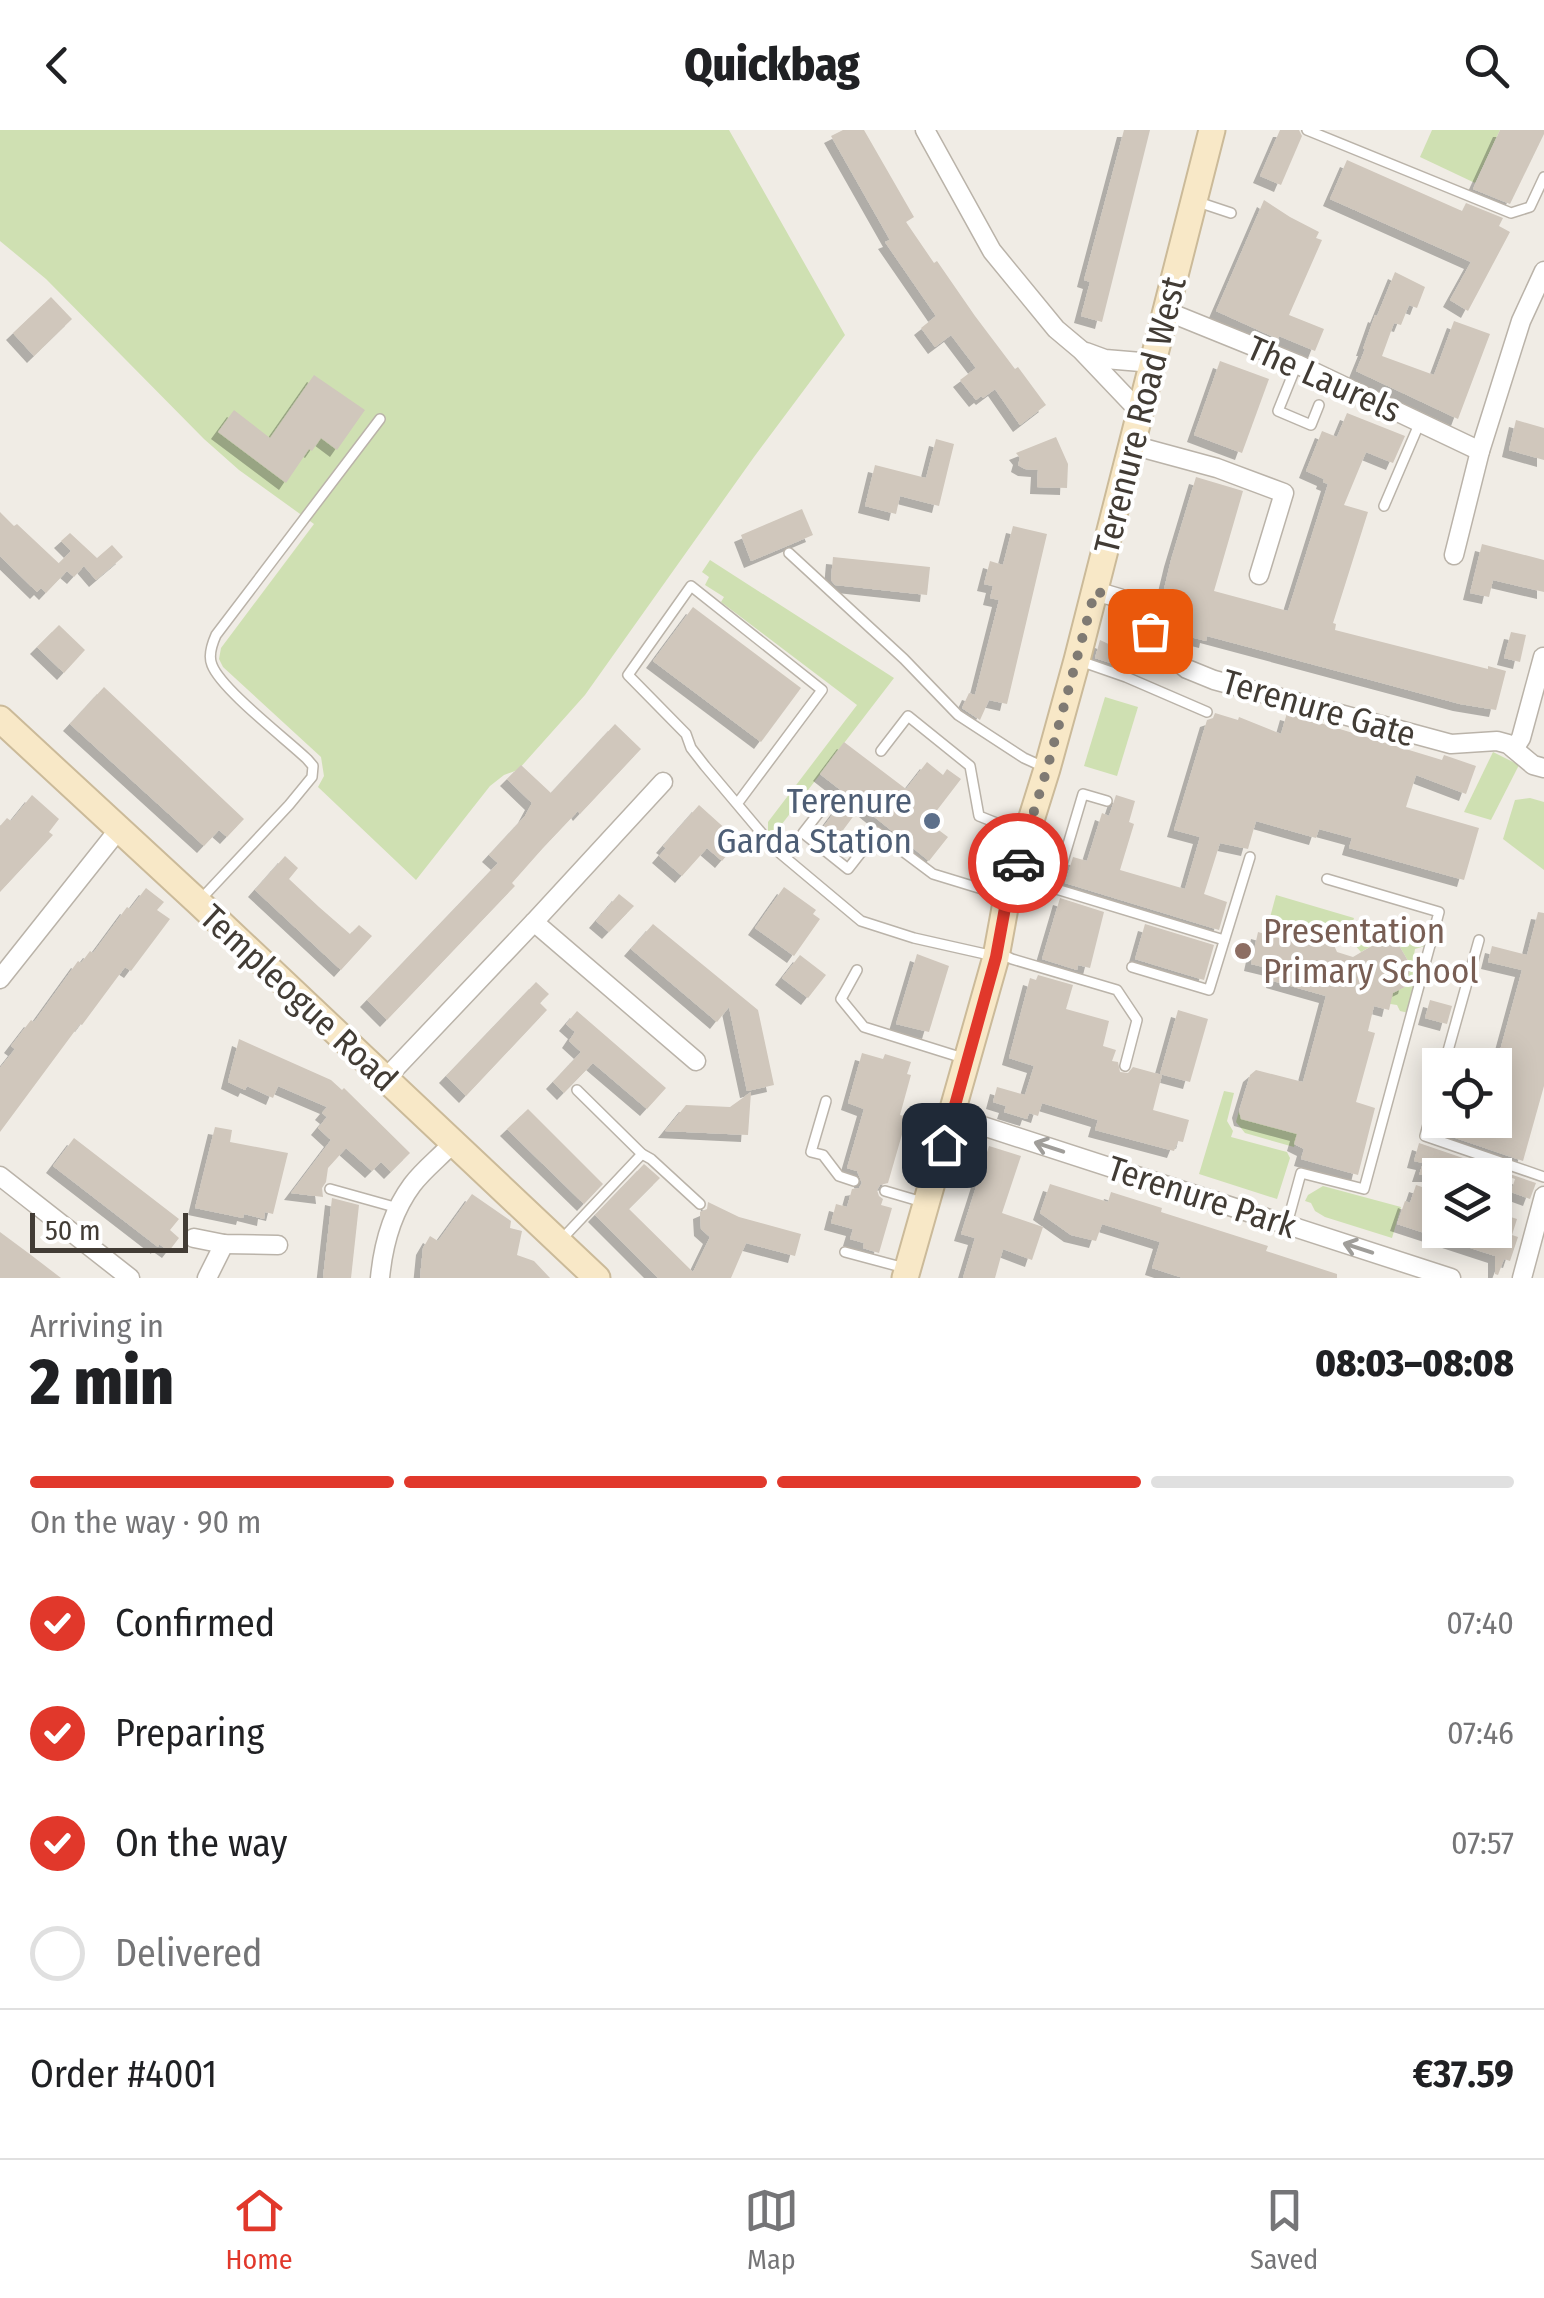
<!DOCTYPE html>
<html lang="en">
<head>
<meta charset="utf-8">
<style>
  body { margin:0; font-family:"Fira Sans Condensed",sans-serif; background:#f2f2f2; color:#202124; height:100vh; display:flex; flex-direction:column; font-size:38px; white-space:nowrap }
  * { box-sizing:border-box; margin:0 }
  p { font-size:32px; color:#757577 }
  .icon { flex:none; width:55px; height:55px; fill:none; stroke:currentColor; stroke-width:2; stroke-linecap:round; stroke-linejoin:round }
  .map { position:relative; height:1148px; overflow:hidden }
  .panel { display:flex; flex-direction:column; background:#fff; flex:1 }
  .panel>* { flex:none }
  .tools { position:absolute; left:1422px; top:918px; display:grid; gap:20px }
  .tools a { display:grid; place-items:center; width:90px; height:90px; border-radius:0px; background:#fff; box-shadow:0 5px 25px #0003; font-size:50px }
  .scale { position:absolute; left:30px; bottom:25px; width:158px; box-sizing:border-box; padding-left:10px; border:5px solid #423c35; border-top:0; font-size:28px; line-height:35px; white-space:nowrap; color:#423c35; -webkit-text-stroke:8px #fff; paint-order:stroke }
  .pin { position:absolute; display:grid; place-items:center; width:85px; height:85px; color:#fff; margin:-42px; border-radius:20px; box-shadow:0 5px 15px #0006 }
  .courier { position:absolute; display:grid; place-items:center; width:100px; height:100px; margin:-50px; border:8px solid #e1382b; border-radius:50%; background:#fff; color:#222; box-shadow:0 2px 12px #0007 }
  .overview em { font-style:normal; font-weight:800 }
  .overview div { display:flex; flex-direction:column-reverse }
  .overview { display:flex; align-items:center; justify-content:space-between; height:170px; padding:0 30px }
  h1 { font-size:65px; font-weight:800; line-height:75px }
  .bar { display:grid; grid-template-columns:repeat(4,1fr); gap:15px 10px; align-content:center; height:120px; padding:0 30px }
  .bar i { height:12px; border-radius:8px; background:#e0e0e0 }
  .bar .active { background:#e1382b }
  .bar p { grid-column:span 4 }
  .line { display:flex; align-items:center; gap:25px; padding:0 30px; border-top:2px solid #e0e0e0 }
  .line div { flex:1 }
  ol { padding:0 30px; list-style:none }
  li { display:flex; align-items:center; gap:30px; height:110px }
  li p { margin-inline-start:auto }
  li .icon { padding:10px; border-radius:50%; background:#e1382b; color:#fff; stroke-width:4 }
  li:last-child { color:#757577 }
  li i { width:55px; height:55px; border:5px solid #e0e0e0; border-radius:50% }
  header { display:flex; justify-content:space-between; align-items:center; height:130px; padding:0 30px; background:#fff; font-size:45px; font-weight:800 }
  .tab-bar { display:flex; justify-content:space-around; align-items:center; height:140px; border-top:2px solid #e0e0e0; background:#fff; font-size:28px; color:#757577 }
  .tab-bar a { display:grid; justify-items:center; gap:5px }
  .tab-bar .active { color:#e1382b }
  .map>svg:first-child { display:block }
  .green { fill:#cfe0b2 }
  .building { fill:#d0c7bc; filter:url(#shadow) }
  .lines { fill:none; stroke-linecap:round; stroke-linejoin:round }
  .lane-casing { stroke:#bab3a9; stroke-width:12 }
  .street-casing { stroke:#bab3a9; stroke-width:21 }
  .secondary-casing { stroke:#cbba99; stroke-width:29 }
  .lane { stroke:#fff; stroke-width:9 }
  .street { stroke:#fff; stroke-width:18 }
  .secondary { stroke:#f8e8c7; stroke-width:25 }
  .oneway { stroke:#a09e9a }
  .done { stroke:#7f7a73; stroke-width:10; stroke-dasharray:0 18 }
  .route { stroke:#e1382b; stroke-width:12 }
  .service-dot { fill:#5c6f8a; stroke:#fff; stroke-width:4 }
  .education-dot { fill:#8d6e63; stroke:#fff; stroke-width:4 }
  .labels { text-anchor:middle; stroke-width:8; stroke-linejoin:round; paint-order:stroke }
  .street-label { font-size:35px; fill:#423c35; stroke:#fff }
  .service-label { font-size:35px; fill:#4e5e75; stroke:#fff; text-anchor:end }
  .education-label { font-size:35px; fill:#785e54; stroke:#fff; text-anchor:start }
</style>
</head>
<body>
<header><svg class="icon" aria-label="back" viewBox="0 0 24 24"><path d="M15 5l-7 7 7 7"/></svg>Quickbag<svg class="icon" aria-label="search" viewBox="0 0 24 24"><circle cx="10" cy="10" r="6"/><path d="M15 15l6 6"/></svg></header>
<div class="map">
<svg width="1544" height="1148" viewBox="0 0 1544 1148">
  <defs>
    <filter id="shadow"><feDropShadow dx="-7" dy="7" stdDeviation="0" flood-color="#0004"/></filter>
  </defs>
  <rect width="100%" height="100%" fill="#f0ece5"/>
  <!-- green -->
  <g class="green">
    <path d="M0,0H729L845,205L754,327L585,565L518,640L504,645L490,656L416,750L318,657L324,646L321,627L223,537L219,529L221,518L314,394L239,340L204,309L46,149L0,111Z"/>
    <path d="M1432,0H1500L1475,53L1420,27Z"/>
    <path d="M710,430L894,548L772,707L768,701V692L857,575L721,472L724,467L705,455L709,447L702,442Z"/>
    <path d="M1105,567L1138,577L1117,646L1084,636Z"/>
    <path d="M1493,622L1519,635L1491,690L1464,682Z"/>
    <path d="M1530,668L1544,672V740L1503,709L1515,670Z"/>
    <path d="M1276,765L1354,788L1347,810L1294,795L1292,801L1268,795Z"/>
    <path d="M1361,790L1427,808L1425,816L1415,819L1414,825L1422,833L1409,883L1400,881L1397,875L1371,871L1405,857L1411,836L1400,817L1380,811L1361,822L1354,814Z"/>
    <path d="M1224,961L1234,963L1227,991L1233,1001L1231,1007L1287,1022L1290,1028L1277,1069L1199,1044Z"/>
    <path d="M1239,981L1242,989L1300,996L1294,1017L1245,1003L1236,992Z"/>
    <path d="M1323,1056L1401,1077L1392,1108L1325,1087L1315,1081L1311,1073L1305,1071L1308,1065Z"/>
  </g>
  <!-- building -->
  <g class="building">
    <path d="M843,0H864L914,87L906,92L934,133L937,131L975,186L1015,239L1018,237L1046,275L1020,295L995,259L983,268L981,266L976,270L960,250L976,238L951,205L935,217L921,198L936,186L885,112L890,110L831,6Z"/>
    <path d="M1124,0H1150L1102,192L1081,186L1090,152L1084,150Z"/>
    <path d="M1280,0H1299L1302,6L1281,55L1260,46Z"/>
    <path d="M1500,0H1544V4L1510,74L1473,59Z"/>
    <path d="M1347,30L1462,81L1466,73L1503,88L1499,96L1510,102L1468,181L1450,170L1471,132L1330,69Z"/>
    <path d="M1264,70L1290,87L1319,102L1316,108L1322,110L1289,185L1324,199L1315,221L1279,206L1278,209L1216,181Z"/>
    <path d="M1395,142L1425,157L1417,178L1409,175L1401,195L1394,193L1382,226L1434,245L1454,191L1490,204L1458,289L1356,241L1365,219H1363L1375,185L1377,186Z"/>
    <path d="M51,167L72,189L34,226L13,203Z"/>
    <path d="M1220,231L1269,249L1242,323L1194,305Z"/>
    <path d="M314,245L365,280L337,320L321,308L312,321L309,319L286,353L218,302L234,280L270,308Z"/>
    <path d="M1347,283L1405,306L1393,333L1366,322L1344,375L1368,382L1333,493L1336,494L1335,500L1488,539V536L1506,541L1496,580L1460,574L1207,506L1206,511L1167,501L1171,483L1159,480L1171,430L1196,347L1243,361L1214,461L1288,481L1328,354L1323,352L1324,349L1306,341L1322,301L1337,307Z"/>
    <path d="M1516,290L1544,298V330L1509,320Z"/>
    <path d="M1056,307L1068,334L1067,358L1037,357L1038,340L1025,339L1018,335L1020,328L1016,323Z"/>
    <path d="M936,309L954,314L939,376L900,366L896,384L865,376L875,335L926,348Z"/>
    <path d="M802,379L813,405L751,431L741,405Z"/>
    <path d="M0,382L14,396L17,394L66,440L59,433L71,421L61,411L70,403L97,428L112,415L123,427L96,450L84,436L74,447L67,441L46,463L41,458L37,462L0,426Z"/>
    <path d="M1013,396L1047,404L1007,574L989,570L980,590L962,578L969,563L975,565L999,470L990,468L993,456L984,454L990,431L1003,435Z"/>
    <path d="M1482,414L1544,430V462L1493,450L1489,467L1470,463Z"/>
    <path d="M833,427L930,437L927,465L835,455L831,450Z"/>
    <path d="M693,477L801,558L761,612L653,531Z"/>
    <path d="M59,495L85,520L64,543L37,517Z"/>
    <path d="M1511,502L1526,505L1520,532L1504,528Z"/>
    <path d="M1121,507L1137,514L1126,538L1095,528L1100,510L1117,518Z"/>
    <path d="M104,557L244,689L227,707L219,700L204,716L70,594Z"/>
    <path d="M1215,583L1238,590L1239,587L1281,604L1287,583L1442,630L1444,625L1476,636L1466,664L1416,645L1406,677L1479,698L1464,750L1349,718L1352,708L1319,699L1316,708L1256,691L1248,719L1220,713L1204,764L1227,772L1219,800L1065,753L1073,727L1087,731L1102,683L1109,686L1116,665L1135,671L1129,692L1134,694L1120,740L1185,759L1200,707L1174,700L1207,590L1213,588Z"/>
    <path d="M615,594L641,619L580,684L578,681L543,718L512,753L515,756L387,890L367,870L498,733L489,725L525,686L532,673L507,649L521,635L551,663Z"/>
    <path d="M844,612L906,659L927,632L943,645L947,639L961,649L928,692L948,707L929,731L861,676L835,711L821,700L847,665L820,644Z"/>
    <path d="M32,665L59,689L49,702L53,705L0,762V696L7,688L11,691Z"/>
    <path d="M699,675L739,711L722,731L707,718L682,746L659,726L666,718L663,716Z"/>
    <path d="M285,726L298,738L289,749L319,777L350,804L359,795L372,806L341,840L255,760Z"/>
    <path d="M784,757L816,780L813,784L820,789L794,826L755,798Z"/>
    <path d="M146,758L164,772L157,780L170,789L131,841L125,837L82,895L80,894L0,1002V938L15,919L11,916L31,890L34,892L78,831L81,833L90,821L93,823L127,777L130,779Z"/>
    <path d="M619,764L634,776L609,802L596,791Z"/>
    <path d="M1060,768L1104,782L1090,838L1078,835L1077,840L1042,829Z"/>
    <path d="M1538,782L1544,783V956L1523,1031L1435,1001L1438,990H1495V939L1522,840L1488,832L1492,816L1527,825Z"/>
    <path d="M653,794L758,880L774,955L747,961L729,877L717,892L631,819Z"/>
    <path d="M1145,794L1214,815L1204,850L1135,829Z"/>
    <path d="M1292,801L1333,813L1337,822L1353,827L1380,811L1400,817L1411,836L1405,857L1393,863L1389,880L1374,876L1368,901L1375,903L1356,972L1375,978L1358,1045L1301,1029L1304,1019L1294,1014L1297,1004L1241,989L1239,981L1250,945L1256,940L1303,952L1326,866L1273,851L1276,840L1251,834L1258,802L1282,809Z"/>
    <path d="M917,824L949,836L929,902L896,894Z"/>
    <path d="M800,825L826,845L808,868L782,848Z"/>
    <path d="M1038,845L1073,855L1066,879L1109,891L1103,916L1116,920L1112,931L1118,932L1120,942L1128,943L1133,937L1162,945L1153,980L1189,990L1183,1012L1178,1011L1174,1021L1095,1000L1098,990L1042,973L1038,986L1029,983L1027,989L1004,982L1006,976L993,972L997,957L1025,965L1034,936L1009,928L1030,848L1036,850Z"/>
    <path d="M536,852L549,864L540,873L547,880L466,966L446,946Z"/>
    <path d="M1430,870L1452,876L1447,894L1425,888Z"/>
    <path d="M1178,880L1208,889L1190,952L1160,944Z"/>
    <path d="M577,881L666,958L647,979L593,933L564,963L553,952L581,922L569,911L575,902L566,894Z"/>
    <path d="M239,909L331,950L342,960L344,958L410,1023L391,1042L381,1032L372,1041L346,1018L328,1038L326,1052L322,1058L323,1067L291,1063L331,1010L318,998L327,987L322,983L327,977L278,956L273,968L247,956L245,960L228,952Z"/>
    <path d="M862,923L883,929L885,924L911,932L907,944L911,945L900,985L907,987L888,1053L880,1055L877,1060L879,1066L883,1069L881,1075L892,1078L879,1123L863,1118L864,1113L850,1109L853,1099L831,1093L836,1074L847,1077L852,1059L859,1058L862,1053L857,1041L847,1038L864,979L848,973Z"/>
    <path d="M751,962L748,1005L665,1001L686,975L730,977Z"/>
    <path d="M528,979L603,1054L584,1074L507,999Z"/>
    <path d="M215,997L232,1000L230,1012L288,1023L273,1084L265,1082L264,1089L244,1084L243,1088L195,1078Z"/>
    <path d="M74,1008L179,1089L170,1100L179,1108L169,1121L159,1114L158,1117L53,1036Z"/>
    <path d="M1419,1013L1536,1053L1530,1069L1511,1062L1515,1049L1479,1037L1476,1045H1463L1440,1037V1045H1419L1423,1033L1414,1031Z"/>
    <path d="M989,1016L1021,1026L1002,1083L1043,1097L1032,1130L1003,1119L995,1148H963L975,1108L961,1104Z"/>
    <path d="M644,1034L660,1048L629,1079L693,1142L710,1107L701,1099L700,1082L707,1079L708,1072L739,1087L801,1104L795,1126L746,1113L731,1148H658L595,1085Z"/>
    <path d="M1050,1054L1108,1072L1111,1062L1162,1078L1161,1082L1268,1116L1266,1121L1337,1144V1148H1183L1152,1138L1160,1112L1102,1094L1096,1111L1071,1105L1040,1083Z"/>
    <path d="M1416,1055L1440,1063V1100H1495V1082L1517,1089L1512,1105L1518,1107L1510,1131L1504,1129L1498,1145L1495,1144V1126L1397,1094L1405,1071L1410,1073Z"/>
    <path d="M472,1064L511,1091L510,1098L522,1101L517,1125L534,1131L550,1148H420L423,1118L430,1106L438,1111Z"/>
    <path d="M332,1068L359,1075L351,1148H323Z"/>
    <path d="M0,1102L31,1125L61,1148H0Z"/>
  </g>
  <g class="lines">
    <!-- lane casing -->
    <g class="lane-casing">
      <g id="lane">
        <path d="M1307,0L1511,83L1530,77L1544,47"/>
        <path d="M1195,71L1231,83"/>
        <path d="M1297,234L1278,281L1311,295L1319,275"/>
        <path d="M1384,376L1420,292"/>
        <path d="M789,423L904,529L958,585L1024,628L1046,638"/>
        <path d="M1080,531L1126,547L1207,582"/>
        <path d="M881,621L908,586L970,636L979,686L999,694L1024,700"/>
        <path d="M831,667L803,703L848,739L877,702L933,744L1005,766"/>
        <path d="M737,674L822,560L691,456L628,545L686,604L691,618L705,636L775,719L861,791L914,808L994,826"/>
        <path d="M1017,747L1224,810"/>
        <path d="M1055,758L1083,664L1107,671"/>
        <path d="M201,769L289,675L312,647L313,636L307,629C286,609 221,559 212,535C208,526 212,514 216,505L380,289"/>
        <path d="M999,823L1012,829L1117,860L1137,890L1125,936"/>
        <path d="M1132,837L1209,860L1250,727"/>
        <path d="M857,840L841,869L864,897L963,928"/>
        <path d="M1444,935L1479,810"/>
        <path d="M1440,950L1425,1006L1544,1047"/>
        <path d="M577,960L642,1024L651,1029L700,1074"/>
        <path d="M826,971L811,1022L823,1025L839,1046L854,1051"/>
        <path d="M330,1059L398,1078"/>
        <path d="M885,1061L926,1073"/>
        <path d="M1287,1094L1301,1043L1364,1059L1439,782L1327,749"/>
        <path d="M560,1111L642,1024"/>
        <path d="M845,1122L905,1138"/>
      </g>
    </g>
    <!-- street casing -->
    <g class="street-casing">
      <g id="street">
        <path d="M925,0L992,121L1056,199L1081,220L1140,282"/>
        <path d="M1166,181L1297,234L1480,321"/>
        <path d="M1086,222L1105,229L1153,233"/>
        <path d="M1132,315L1217,338L1284,363L1259,445"/>
        <path d="M1454,425L1480,321L1521,191L1544,141"/>
        <path d="M1095,461L1119,468L1138,481L1166,522L1187,539L1214,550L1451,614L1497,611L1508,614L1533,635L1544,638"/>
        <path d="M1514,619L1521,608L1543,527"/>
        <path d="M534,792L663,652"/>
        <path d="M0,849L119,699"/>
        <path d="M386,948L534,792L696,931"/>
        <path d="M952,986L1451,1148"/>
        <path d="M0,1046L130,1148"/>
        <path d="M194,1108L224,1114L278,1115"/>
        <path d="M207,1148L224,1114"/>
        <path d="M380,1148C383,1116 392,1082 412,1055C423,1040 439,1028 452,1014"/>
        <path d="M1522,1148L1544,1066"/>
      </g>
    </g>
    <!-- secondary casing -->
    <g class="secondary-casing">
      <g id="secondary">
        <path d="M0,589L198,772L597,1148"/>
        <path d="M905,1148L996,827L1007,767L1047,639L1077,530L1212,0"/>
      </g>
    </g>
    <!-- lane -->
    <use href="#lane" class="lane"/>
    <!-- street -->
    <use href="#street" class="street"/>
    <!-- secondary -->
    <use href="#secondary" class="secondary"/>
  </g>
  <!-- one-way arrows -->
  <defs><path id="oneway-shaft" d="M-6 0H5M1.5-3L5.5 0L1.5 3" fill="none" stroke-width="1.6" stroke-linecap="round" stroke-linejoin="round" transform="scale(2.5)"/></defs>
  <g class="oneway">
    <use href="#oneway-shaft" transform="translate(1049 1017) rotate(-162)"/>
    <use href="#oneway-shaft" transform="translate(1358 1118) rotate(-162)"/>
  </g>
  <g class="lines">
    <!-- done -->
    <path class="done" d="M1018,733L1047,639L1095,461C1123,470 1134,475 1150,501"/>
    <!-- route -->
    <path class="route" d="M944,1015L996,827L1007,767L1018,733"/>
  </g>
  <!-- markers -->
  <circle class="service-dot" cx="932" cy="691" r="10"/>
  <circle class="education-dot" cx="1243" cy="821" r="10"/>
  <g class="labels">
    <!-- street labels -->
    <g class="street-label">
      <text transform="translate(1324 249) rotate(24)" y="12">The Laurels</text>
      <text transform="translate(1140 285) rotate(-76)" y="12">Terenure Road West</text>
      <text transform="translate(1319 578) rotate(16)" y="12">Terenure Gate</text>
      <text transform="translate(299 868) rotate(43)" y="12">Templeogue Road</text>
      <text transform="translate(1202 1067) rotate(18)" y="12">Terenure Park</text>
    </g>
    <!-- service labels -->
    <g class="service-label">
      <text x="912" y="683">Terenure<tspan x="912" dy="40">Garda Station</tspan></text>
    </g>
    <!-- education labels -->
    <g class="education-label">
      <text x="1263" y="813">Presentation<tspan x="1263" dy="40">Primary School</tspan></text>
    </g>
  </g>
</svg>
<div class="tools">
<a><svg class="icon" aria-label="locate" viewBox="0 0 24 24"><circle cx="12" cy="12" r="6"/><path d="M12 2v4M12 18v4M2 12h4M18 12h4"/></svg></a>
<a><svg class="icon" aria-label="layers" viewBox="0 0 24 24"><path d="M12 4l9 5-9 5-9-5zM3 14l9 5 9-5"/></svg></a>
</div>
<div class="scale">50 m</div>
<div class="pin" style="left:1150px;top:501px;background:#ea580c"><svg class="icon" aria-label="bag" viewBox="0 0 24 24"><path d="M5 8h14l-1 12H6zM9 8a3 3 0 0 1 6 0"/></svg></div>
<div class="pin" style="left:944px;top:1015px;background:#1f2937"><svg class="icon" aria-label="home" viewBox="0 0 24 24"><path d="M3 11l9-7 9 7M6 9v11h12V9"/></svg></div>
<div class="courier" style="left:1018px;top:733px"><svg class="icon" aria-label="car" viewBox="0 0 24 24"><path d="M5 17H2v-5l4-1 3-4h7l3 4 3 1v5h-3M9 17h6M6 11h13"/><circle cx="7" cy="17" r="2"/><circle cx="17" cy="17" r="2"/></svg></div>
</div>
<section class="panel">
<div class="overview"><div><h1>2 min</h1><p>Arriving in</p></div><em>08:03–08:08</em></div>
<div class="bar"><i class="active"></i><i class="active"></i><i class="active"></i><i></i><p>On the way · 90 m</p></div>
<ol>
<li><svg class="icon" aria-label="check" viewBox="0 0 24 24"><path d="M5 12l5 5 9-10"/></svg>Confirmed<p>07:40</p></li>
<li><svg class="icon" aria-label="check" viewBox="0 0 24 24"><path d="M5 12l5 5 9-10"/></svg>Preparing<p>07:46</p></li>
<li><svg class="icon" aria-label="check" viewBox="0 0 24 24"><path d="M5 12l5 5 9-10"/></svg>On the way<p>07:57</p></li>
<li><i></i>Delivered</li>
</ol>
<div class="line" style="height:130px"><div>Order #4001</div><b>€37.59</b></div>
</section>
<nav class="tab-bar">
<a class="active"><svg class="icon" aria-label="home" viewBox="0 0 24 24"><path d="M3 11l9-7 9 7M6 9v11h12V9"/></svg>Home</a>
<a><svg class="icon" aria-label="map" viewBox="0 0 24 24"><path d="M3 6l6-2 6 2 6-2v14l-6 2-6-2-6 2zM9 4v14M15 6v14"/></svg>Map</a>
<a><svg class="icon" aria-label="saved" viewBox="0 0 24 24"><path d="M7 4h10v16l-5-4-5 4z"/></svg>Saved</a>
</nav>
</body>
</html>
